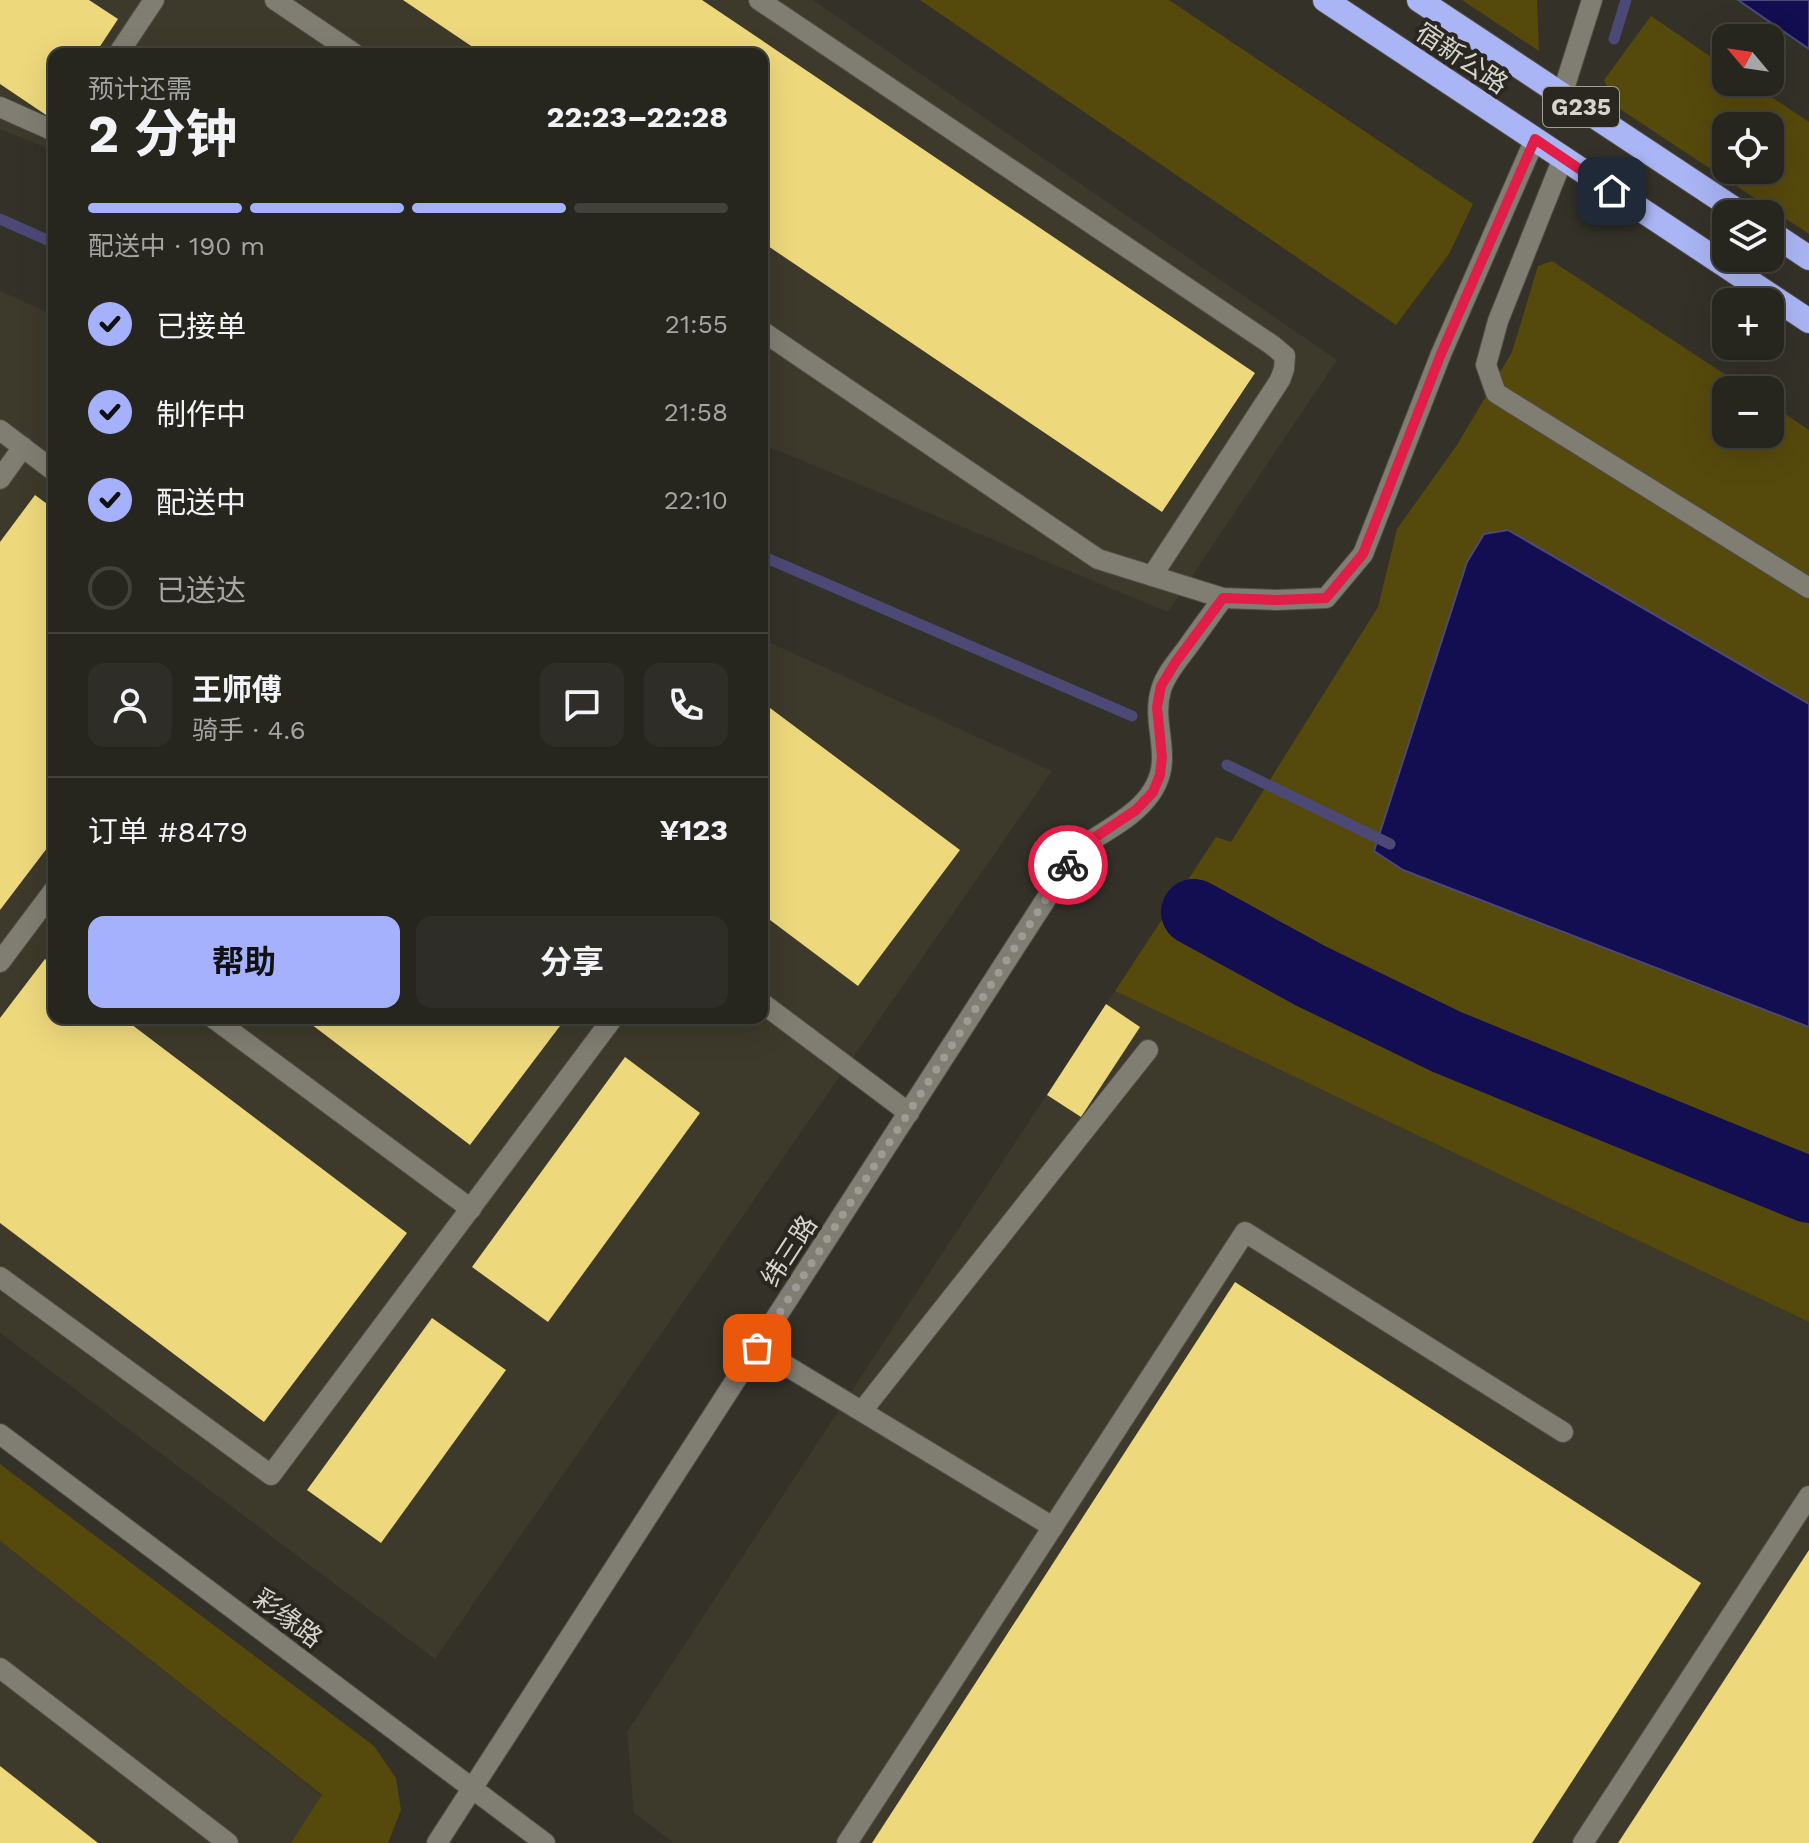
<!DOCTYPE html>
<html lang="zh">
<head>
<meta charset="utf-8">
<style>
  body { margin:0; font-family:"Work Sans","Noto Sans SC",sans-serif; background:#2e2d27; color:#f1f3f6; height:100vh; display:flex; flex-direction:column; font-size:30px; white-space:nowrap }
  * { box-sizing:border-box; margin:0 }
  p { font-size:26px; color:#a4a5a4 }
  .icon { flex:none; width:44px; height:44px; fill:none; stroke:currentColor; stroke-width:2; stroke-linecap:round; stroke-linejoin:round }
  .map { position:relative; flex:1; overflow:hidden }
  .details { position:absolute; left:48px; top:48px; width:720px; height:976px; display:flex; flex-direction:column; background:#26251e; border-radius:16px; box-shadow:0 8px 32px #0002,0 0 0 2px #42423c }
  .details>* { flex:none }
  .needle { width:52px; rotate:299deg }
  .buttons { position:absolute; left:1712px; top:24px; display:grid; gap:16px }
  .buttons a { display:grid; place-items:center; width:72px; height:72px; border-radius:16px; background:#26251e; box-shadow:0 8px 32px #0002,0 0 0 2px #42423c; font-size:40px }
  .pin { position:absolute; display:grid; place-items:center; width:68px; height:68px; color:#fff; margin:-34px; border-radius:16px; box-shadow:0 4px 12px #0006 }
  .courier { position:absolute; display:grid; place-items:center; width:80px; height:80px; margin:-40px; border:6px solid #e11d48; border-radius:50%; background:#fff; color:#222; box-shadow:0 2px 10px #0007 }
  .summary em { font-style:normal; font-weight:700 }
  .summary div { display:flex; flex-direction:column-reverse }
  .summary { display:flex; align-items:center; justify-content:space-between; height:136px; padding:0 40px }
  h1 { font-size:52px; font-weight:700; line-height:60px }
  .bar { display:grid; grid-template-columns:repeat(4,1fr); gap:12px 8px; align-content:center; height:96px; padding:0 40px }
  .bar i { height:10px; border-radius:6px; background:#42423c }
  .bar .active { background:#a5b1fc }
  .bar p { grid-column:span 4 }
  .line { display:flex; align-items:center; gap:20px; padding:0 40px; border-top:2px solid #42423c }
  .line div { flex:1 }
  .round { display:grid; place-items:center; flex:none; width:84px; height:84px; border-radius:16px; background:#2e2d27 }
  ol { padding:0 40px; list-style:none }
  li { display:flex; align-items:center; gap:24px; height:88px }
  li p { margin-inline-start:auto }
  li .icon { padding:8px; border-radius:50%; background:#a5b1fc; color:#111; stroke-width:4 }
  li:last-child { color:#a4a5a4 }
  li i { width:44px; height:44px; border:4px solid #42423c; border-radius:50% }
  .action { display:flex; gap:16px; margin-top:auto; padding:16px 40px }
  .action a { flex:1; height:92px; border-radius:16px; background:#a5b1fc; color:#111; font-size:32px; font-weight:700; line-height:92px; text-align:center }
  .action a+a { background:#2e2d27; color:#f1f3f6 }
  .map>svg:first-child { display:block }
  .built { fill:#3d3a2b }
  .green { fill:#56490c; fill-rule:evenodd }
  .water { fill:#130d51; stroke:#4d4977; stroke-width:2 }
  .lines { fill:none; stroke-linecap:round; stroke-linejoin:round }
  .stream { stroke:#4d4977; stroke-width:11 }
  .river { stroke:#130d51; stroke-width:66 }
  .building { fill:#edd87c }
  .minor-casing { stroke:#4f4d46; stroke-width:22 }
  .highway-casing { stroke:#4f4d46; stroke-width:26 }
  .minor { stroke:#807d73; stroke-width:20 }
  .highway { stroke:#aab5f5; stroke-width:24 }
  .done { stroke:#9c9b95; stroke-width:8; stroke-dasharray:0 14.4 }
  .route { stroke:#e11d48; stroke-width:10 }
  .labels { text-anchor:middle; stroke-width:8; stroke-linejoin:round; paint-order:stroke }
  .shield { fill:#29271f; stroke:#a1a09a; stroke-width:2 }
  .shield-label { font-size:24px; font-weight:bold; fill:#d5d4cf }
  .street-label { font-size:26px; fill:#d5d4cf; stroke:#29271f }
</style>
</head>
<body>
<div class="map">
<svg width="1809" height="1843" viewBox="0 0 1809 1843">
  <rect width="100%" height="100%" fill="#333128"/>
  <!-- built -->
  <g class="built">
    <path d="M0,0H813L1337,360L1168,612L762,444V54H54V151L0,129Z"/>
    <path d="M0,291L54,315V1018H762V639L1052,771L435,1659L0,1333Z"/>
    <path d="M1115,991L1809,1322V1843H674L634,1813L627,1732Z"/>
    <path d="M0,1541L322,1796L291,1843H0Z"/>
  </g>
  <!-- green -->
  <g class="green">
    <path d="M920,0H1169L1473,204L1449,254L1396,325Z"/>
    <path d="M1462,0H1537L1539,51Z"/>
    <path d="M1651,16L1726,67V82H1749L1809,122V234L1617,107L1604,80ZM1770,126V170H1726V126Z"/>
    <path d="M1552,261L1749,390H1726V434H1770V404L1809,430V1322L1115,991L1216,837L1231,842L1378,607L1397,529L1457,445L1512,352L1538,266Z"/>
    <path d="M0,1464L374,1746L396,1778L401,1810L388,1843H291L322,1795L0,1541Z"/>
  </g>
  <!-- water -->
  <g class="water">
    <path d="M1738,0H1809V49Z"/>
    <path d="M1508,530L1809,704V1027L1403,870L1374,851L1467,562L1484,534Z"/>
  </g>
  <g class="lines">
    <!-- stream -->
    <g class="stream">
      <path d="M1614,39L1626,0"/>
      <path d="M0,219L54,243"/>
      <path d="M762,556L1132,716"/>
      <path d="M1227,765L1390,844"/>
    </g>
    <!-- river -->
    <path class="river" d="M1194,912L1311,976L1447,1042L1809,1190"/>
  </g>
  <!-- building -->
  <g class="building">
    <path d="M0,0H89L118,19L95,54H54V115L52,119L0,84Z"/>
    <path d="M403,0H702L1255,373L1162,512L762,242V54H483Z"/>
    <path d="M35,495L54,509V839L0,910V542Z"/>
    <path d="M762,702L960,850L858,986L762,914Z"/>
    <path d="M45,959L54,966V1018H123L407,1233L264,1422L0,1223V1018Z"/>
    <path d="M1106,1004L1140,1027L1081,1117L1047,1095Z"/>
    <path d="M303,1018H566L470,1145Z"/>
    <path d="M625,1057L700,1113L548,1322L472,1267Z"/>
    <path d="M1235,1282L1701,1583L1532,1843H872Z"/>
    <path d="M432,1318L506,1370L381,1543L307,1490Z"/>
    <path d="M1809,1550V1843H1618Z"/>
    <path d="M0,1766L98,1843H0Z"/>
  </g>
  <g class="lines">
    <!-- minor casing -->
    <g class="minor-casing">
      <g id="minor">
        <path d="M275,0L355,54"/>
        <path d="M759,0L1272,345L1285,356L1284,369L1280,380L1152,576"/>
        <path d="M118,54L154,0"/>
        <path d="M1562,95L1592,0"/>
        <path d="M0,107L54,131"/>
        <path d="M1563,158L1498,321L1486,365L1496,393L1809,588"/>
        <path d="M762,331L1098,559L1223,598L1276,600L1326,598L1363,554L1441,354L1535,139"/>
        <path d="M0,430L54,471"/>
        <path d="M0,479L23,447"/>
        <path d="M0,962L54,890"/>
        <path d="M762,1003L909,1113"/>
        <path d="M213,1018L471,1209"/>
        <path d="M0,1277L271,1475L613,1018"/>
        <path d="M757,1348L1053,1527"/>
        <path d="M862,1411L1148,1050"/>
        <path d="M0,1434L545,1843"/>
        <path d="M0,1668L228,1843"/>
        <path d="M437,1843L1079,848C1113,826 1163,804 1162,757C1162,734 1154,713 1161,690C1165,675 1178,660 1187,648C1199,631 1211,615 1223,598"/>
        <path d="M847,1843L1245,1232L1563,1432"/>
        <path d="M1583,1843L1809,1496"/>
      </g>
    </g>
    <!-- highway casing -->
    <g class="highway-casing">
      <g id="highway">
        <path d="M1325,0L1809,321"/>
        <path d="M1419,0L1742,214"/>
        <path d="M1770,232L1809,258"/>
      </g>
    </g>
    <!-- minor -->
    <use href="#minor" class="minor"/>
    <!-- highway -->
    <use href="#highway" class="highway"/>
  </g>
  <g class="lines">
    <!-- done -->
    <path class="done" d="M757,1348L1068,865"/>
    <!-- route -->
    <path class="route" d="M1068,865L1079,848L1136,810L1153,792L1160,775L1162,757L1157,707L1161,686L1175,663L1223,598L1276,600L1326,598L1363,554L1441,354L1535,139L1612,191"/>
  </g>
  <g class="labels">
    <!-- shield labels -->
    <rect class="shield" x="1543" y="87" width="76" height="40" rx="6"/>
    <g class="shield-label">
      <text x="1581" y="115">G235</text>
    </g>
    <!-- street labels -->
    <g class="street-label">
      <text transform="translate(1462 58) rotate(34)" y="9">宿新公路</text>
      <text transform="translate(789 1251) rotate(-57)" y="9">纬三路</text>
      <text transform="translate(288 1618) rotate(37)" y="9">彩缘路</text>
    </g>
  </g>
</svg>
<div class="buttons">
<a><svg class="needle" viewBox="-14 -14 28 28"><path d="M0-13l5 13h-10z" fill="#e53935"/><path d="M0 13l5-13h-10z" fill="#a4a5a4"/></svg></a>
<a><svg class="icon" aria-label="locate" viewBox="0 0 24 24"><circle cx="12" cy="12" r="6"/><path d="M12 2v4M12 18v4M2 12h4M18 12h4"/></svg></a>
<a><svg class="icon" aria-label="layers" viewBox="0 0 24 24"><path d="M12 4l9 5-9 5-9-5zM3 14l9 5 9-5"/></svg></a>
<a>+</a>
<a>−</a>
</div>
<div class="pin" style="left:757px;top:1348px;background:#ea580c"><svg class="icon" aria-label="bag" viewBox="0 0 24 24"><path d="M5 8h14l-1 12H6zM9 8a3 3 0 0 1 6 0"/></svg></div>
<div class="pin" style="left:1612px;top:191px;background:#1f2937"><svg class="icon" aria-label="home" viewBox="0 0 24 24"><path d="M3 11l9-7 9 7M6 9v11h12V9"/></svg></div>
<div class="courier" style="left:1068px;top:865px"><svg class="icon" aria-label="bike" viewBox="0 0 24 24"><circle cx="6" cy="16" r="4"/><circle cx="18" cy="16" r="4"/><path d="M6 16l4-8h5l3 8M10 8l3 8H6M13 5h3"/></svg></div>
<section class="details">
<div class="summary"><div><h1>2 分钟</h1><p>预计还需</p></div><em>22:23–22:28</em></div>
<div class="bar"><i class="active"></i><i class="active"></i><i class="active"></i><i></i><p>配送中 · 190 m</p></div>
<ol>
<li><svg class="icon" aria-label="check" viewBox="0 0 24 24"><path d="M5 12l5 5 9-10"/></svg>已接单<p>21:55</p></li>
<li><svg class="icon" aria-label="check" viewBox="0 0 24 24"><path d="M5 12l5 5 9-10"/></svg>制作中<p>21:58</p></li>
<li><svg class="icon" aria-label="check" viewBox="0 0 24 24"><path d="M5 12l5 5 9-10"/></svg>配送中<p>22:10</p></li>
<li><i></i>已送达</li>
</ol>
<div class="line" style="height:144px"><a class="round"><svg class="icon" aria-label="person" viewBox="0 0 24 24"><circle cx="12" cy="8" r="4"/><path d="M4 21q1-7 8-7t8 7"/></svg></a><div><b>王师傅</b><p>骑手 · 4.6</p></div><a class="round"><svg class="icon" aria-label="chat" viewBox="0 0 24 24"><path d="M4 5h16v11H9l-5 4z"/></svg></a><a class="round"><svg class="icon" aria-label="phone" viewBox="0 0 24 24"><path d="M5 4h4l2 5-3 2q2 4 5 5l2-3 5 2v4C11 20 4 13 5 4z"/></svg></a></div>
<div class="line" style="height:104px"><div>订单 #8479</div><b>¥123</b></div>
<div class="action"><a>帮助</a><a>分享</a></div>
</section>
</div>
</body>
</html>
